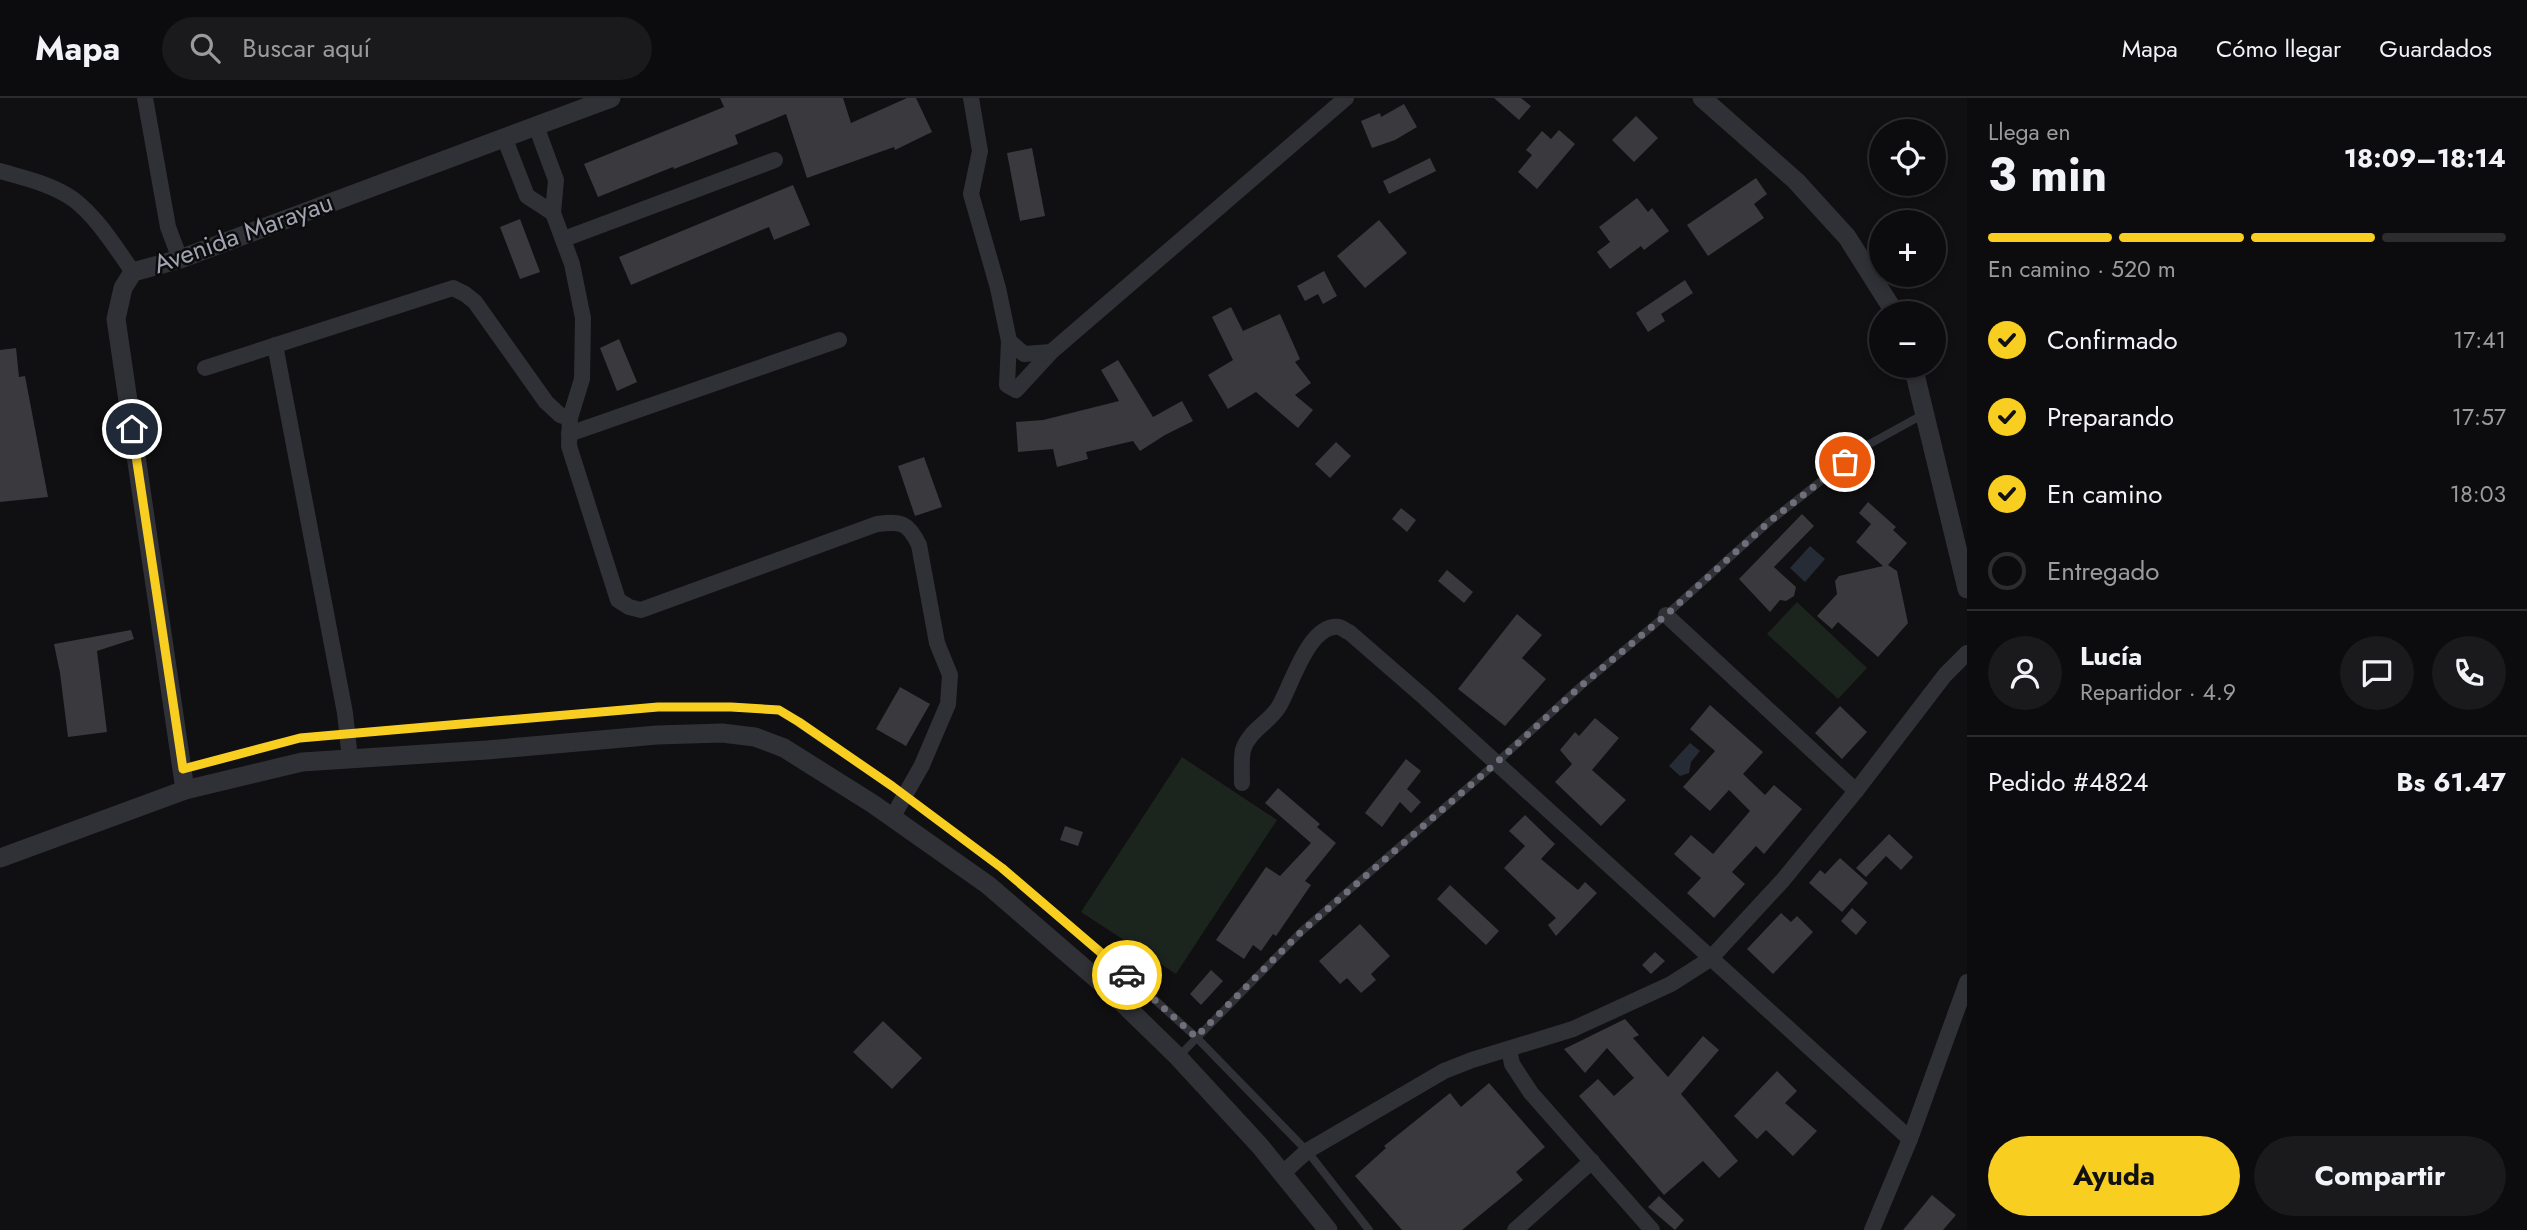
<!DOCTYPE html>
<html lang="es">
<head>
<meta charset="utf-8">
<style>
  body { margin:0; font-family:Jost,sans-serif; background:#1a191b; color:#f1f3f6; height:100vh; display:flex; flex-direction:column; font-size:26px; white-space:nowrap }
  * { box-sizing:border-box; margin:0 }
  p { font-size:23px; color:#9a9b9d }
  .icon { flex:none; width:38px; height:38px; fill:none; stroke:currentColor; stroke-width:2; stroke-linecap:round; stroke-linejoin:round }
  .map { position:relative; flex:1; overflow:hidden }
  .sheet { display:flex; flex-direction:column; background:#0c0b0d; width:560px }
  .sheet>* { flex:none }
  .buttons { position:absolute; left:1869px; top:21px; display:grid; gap:14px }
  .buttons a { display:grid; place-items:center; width:77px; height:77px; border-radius:50%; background:#0c0b0d; box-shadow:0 4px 10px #0003,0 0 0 2px #2c2b2e; font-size:35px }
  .pin { position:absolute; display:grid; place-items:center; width:60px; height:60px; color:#fff; margin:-30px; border:4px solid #fff; border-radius:50%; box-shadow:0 2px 7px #0007 }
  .courier { position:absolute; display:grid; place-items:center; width:70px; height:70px; margin:-35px; border:5px solid #f8ce21; border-radius:50%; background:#fff; color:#222; box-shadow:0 2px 9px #0007 }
  .headline em { font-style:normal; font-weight:700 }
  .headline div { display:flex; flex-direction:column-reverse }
  .headline { display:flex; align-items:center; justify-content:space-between; height:119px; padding:0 21px }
  h1 { font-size:46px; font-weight:700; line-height:52px }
  .bar { display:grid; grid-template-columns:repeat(4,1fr); gap:10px 7px; align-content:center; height:84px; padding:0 21px }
  .bar i { height:9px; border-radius:5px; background:#2c2b2e }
  .bar .active { background:#f8ce21 }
  .bar p { grid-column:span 4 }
  .line { display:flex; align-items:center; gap:18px; padding:0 21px; border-top:2px solid #2c2b2e }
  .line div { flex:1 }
  .round { display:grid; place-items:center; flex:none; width:74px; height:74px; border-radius:37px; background:#1a191b }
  ol { padding:0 21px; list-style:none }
  li { display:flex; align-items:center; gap:21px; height:77px }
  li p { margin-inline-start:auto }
  li .icon { padding:7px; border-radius:50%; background:#f8ce21; color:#111; stroke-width:4 }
  li:last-child { color:#9a9b9d }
  li i { width:38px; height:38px; border:4px solid #2c2b2e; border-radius:50% }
  .action { display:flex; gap:14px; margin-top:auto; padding:14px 21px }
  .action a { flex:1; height:80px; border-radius:42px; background:#f8ce21; color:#111; font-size:28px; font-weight:700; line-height:80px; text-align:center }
  .action a+a { background:#1a191b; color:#f1f3f6 }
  header { display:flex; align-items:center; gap:42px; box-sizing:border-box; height:98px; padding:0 35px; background:#0c0b0d; border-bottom:2px solid #2c2b2e }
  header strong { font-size:33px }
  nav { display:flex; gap:38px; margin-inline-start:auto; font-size:24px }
  .search { width:490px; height:63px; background:#1a191b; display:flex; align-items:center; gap:18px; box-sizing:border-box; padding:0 24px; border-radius:38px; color:#9a9b9d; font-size:26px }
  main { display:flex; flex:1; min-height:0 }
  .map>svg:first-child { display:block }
  .green { fill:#1c241e }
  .water { fill:#262c35 }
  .building { fill:#3a393e }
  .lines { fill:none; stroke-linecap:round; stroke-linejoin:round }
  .service { stroke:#303136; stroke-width:8 }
  .minor { stroke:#303136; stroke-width:16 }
  .tertiary { stroke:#303136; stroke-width:19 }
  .done { stroke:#6e6f7a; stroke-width:7; stroke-dasharray:0 12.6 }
  .route { stroke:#f8ce21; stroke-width:9 }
  .labels { text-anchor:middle; stroke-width:5; stroke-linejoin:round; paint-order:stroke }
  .street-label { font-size:26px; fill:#a0a3b2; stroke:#0b0b0c }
</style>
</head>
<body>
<header>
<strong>Mapa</strong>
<div class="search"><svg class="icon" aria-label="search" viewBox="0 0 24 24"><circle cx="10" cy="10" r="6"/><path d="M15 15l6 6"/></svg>Buscar aquí</div>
<nav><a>Mapa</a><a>Cómo llegar</a><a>Guardados</a></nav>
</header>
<main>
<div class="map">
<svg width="1967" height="1132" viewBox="0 0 1967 1132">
  <rect width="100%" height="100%" fill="#100f11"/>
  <!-- green -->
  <g class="green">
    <path d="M1797,504L1867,570L1838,601L1767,536Z"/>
    <path d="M1182,659L1277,722L1176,876L1081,814Z"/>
  </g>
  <!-- water -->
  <g class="water">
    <path d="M1810,448L1825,461L1805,484L1790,470Z"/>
    <path d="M1690,645L1700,653L1691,664L1689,675L1680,678L1669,668Z"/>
  </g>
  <!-- building -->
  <g class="building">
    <path d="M720,0H843L851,25L907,0H916L932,34L895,52L894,49L807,80L786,16L735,37L738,46L674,71L673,69L598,99L584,66L724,9Z"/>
    <path d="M1494,0H1521L1531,8L1519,22Z"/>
    <path d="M1404,6L1417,29L1395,42L1372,50L1361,23L1380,15L1381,19Z"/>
    <path d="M1636,18L1658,40L1634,64L1612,42Z"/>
    <path d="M1559,32L1575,46L1537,91L1518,74L1532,57L1526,52L1542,33L1551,41Z"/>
    <path d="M1032,50L1045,118L1020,123L1007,55Z"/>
    <path d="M1430,60L1436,73L1389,96L1383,83Z"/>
    <path d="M1756,80L1767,96L1754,106L1764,120L1708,158L1687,127Z"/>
    <path d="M793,87L810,127L774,142L769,129L631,187L619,159Z"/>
    <path d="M1637,100L1648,114L1652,110L1669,133L1644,152L1641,148L1610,171L1597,154L1610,144L1599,129Z"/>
    <path d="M520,121L540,174L520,181L500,129Z"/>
    <path d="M1379,122L1407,155L1365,190L1337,158Z"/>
    <path d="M1324,173L1337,198L1323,206L1318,196L1305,203L1297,188Z"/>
    <path d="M1685,182L1693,195L1661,216L1665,223L1648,234L1636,215Z"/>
    <path d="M1231,209L1243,233L1280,216L1300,261L1295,264L1311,285L1295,297L1313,312L1298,330L1256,294L1228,311L1208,277L1233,262L1212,219Z"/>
    <path d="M619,241L637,284L617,293L600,250Z"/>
    <path d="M16,250L19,279L25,278L48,399L0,404V252Z"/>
    <path d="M1118,262L1153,319L1182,303L1193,323L1165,337L1140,353L1133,343L1086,354L1088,361L1057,369L1053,351L1018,354L1016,324L1043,322L1119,303L1101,272Z"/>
    <path d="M1336,344L1351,358L1330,380L1315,366Z"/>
    <path d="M924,359L942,409L915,418L898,368Z"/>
    <path d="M1868,404L1896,429L1893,432L1907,445L1888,467L1897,473L1908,525L1878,559L1838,524L1832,531L1817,518L1837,496L1835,483L1839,478L1883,468L1856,444L1871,426L1859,415Z"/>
    <path d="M1401,410L1416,422L1407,434L1392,421Z"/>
    <path d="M1802,416L1814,428L1774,469L1796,489L1794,498L1786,503L1780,502L1770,514L1739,481Z"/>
    <path d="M1447,472L1473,494L1464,505L1438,483Z"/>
    <path d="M1517,516L1542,537L1522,560L1546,581L1505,628L1458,591Z"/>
    <path d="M131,532L134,541L97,553L107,634L68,639L60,575L54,546Z"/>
    <path d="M900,589L930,606L906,648L876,631Z"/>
    <path d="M1710,607L1763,654L1743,676L1765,697L1774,687L1802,711L1764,756L1756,748L1732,774L1745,786L1714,820L1687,795L1701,780L1674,756L1691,737L1713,756L1750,713L1729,692L1710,713L1683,689L1715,653L1690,631Z"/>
    <path d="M1840,608L1867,634L1842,661L1815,635Z"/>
    <path d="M1595,620L1619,640L1592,672L1626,702L1601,728L1555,684L1572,666L1560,652L1575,634L1579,638Z"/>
    <path d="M1406,661L1421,673L1407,691L1421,704L1411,715L1400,704L1382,729L1365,715Z"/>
    <path d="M1278,690L1320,726L1317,729L1336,745L1305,783L1311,787L1276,838L1273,836L1261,853L1253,847L1244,861L1216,842L1266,769L1280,778L1311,745L1265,705Z"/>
    <path d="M1525,717L1555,746L1541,761L1578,792L1585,784L1597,795L1556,838L1548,827L1556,820L1504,770L1525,748L1509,733Z"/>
    <path d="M1065,728L1083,734L1078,748L1060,742Z"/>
    <path d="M1889,736L1913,759L1901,772L1886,758L1866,779L1856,770Z"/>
    <path d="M1840,760L1868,785L1842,814L1809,785L1820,772L1825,776Z"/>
    <path d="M1450,787L1499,833L1486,847L1437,801Z"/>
    <path d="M1852,810L1867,824L1856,837L1841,823Z"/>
    <path d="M1781,815L1791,824L1797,818L1813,834L1773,876L1747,851Z"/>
    <path d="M1360,826L1390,858L1371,876L1376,882L1361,895L1347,880L1340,886L1319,863Z"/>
    <path d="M1655,854L1665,863L1651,876L1642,867Z"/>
    <path d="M1211,872L1223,883L1201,907L1190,896Z"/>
    <path d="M1625,921L1639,937L1633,940L1668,979L1703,938L1719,952L1681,996L1738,1063L1719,1080L1703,1063L1664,1097L1579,998L1598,981L1614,998L1634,980L1607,950L1585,975L1564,951Z"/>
    <path d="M883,923L922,960L892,991L853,954Z"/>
    <path d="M1777,973L1797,993L1785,1005L1817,1033L1793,1058L1766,1032L1757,1041L1734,1018Z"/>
    <path d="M1489,985L1545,1049L1516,1074L1523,1082L1462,1132H1402L1355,1078L1386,1050L1384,1048L1450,995L1461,1009Z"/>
    <path d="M1932,1097L1956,1117L1943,1132H1903Z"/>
    <path d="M1659,1098L1684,1122L1675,1132L1648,1109Z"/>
  </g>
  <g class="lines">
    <!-- service -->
    <g class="service">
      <path d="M183,671L300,640L658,609H731L779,612L892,688L1002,770L1122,872L1196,939L1307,1053L1369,1132"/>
      <path d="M1178,959L1302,833L1496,665L1582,587L1666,517L1769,424L1864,349L1924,316"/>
    </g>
    <!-- minor -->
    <g class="minor">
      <path d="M145,0L168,129L180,161"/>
      <path d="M971,0L980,53L971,96L998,190L1009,243L1007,287L1016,292L1051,254L1346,0"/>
      <path d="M536,28L556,82L553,115L572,166L583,220L582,281L570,320L569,348L618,502L629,509L641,512L877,426C901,423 908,424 919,447L937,545L950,577L948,606L922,667L892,720"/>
      <path d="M504,39L527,98L553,115"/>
      <path d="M0,73C24,80 52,86 73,101C98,120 115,149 133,174"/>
      <path d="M564,141L775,62"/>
      <path d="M1009,243L1024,256L1051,254"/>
      <path d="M275,247L345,615L350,661"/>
      <path d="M205,270L453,190L465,196L475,204L546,304L560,317L570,320"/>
      <path d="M569,336L839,242"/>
      <path d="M1666,517L1856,693"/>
      <path d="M1242,685C1242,674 1241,661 1243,652C1248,634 1269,624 1278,610C1291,590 1308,525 1339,529C1343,530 1345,533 1349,534L1425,600L1910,1041"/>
      <path d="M1509,951L1512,966L1531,995L1652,1132"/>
      <path d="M1283,1075L1307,1053L1444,973L1472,962L1573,931L1671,886L1710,861L1783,782L1856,693L1945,577L1967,555"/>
      <path d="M1515,1132L1592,1063"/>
      <path d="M1872,1132L1910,1041L1967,884"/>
    </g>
    <!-- tertiary -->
    <g class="tertiary">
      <path d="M1702,0L1796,83L1847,139L1895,215"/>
      <path d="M1913,268L1967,491"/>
      <path d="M185,692L116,221L123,190L133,174L180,161L611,0"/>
      <path d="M0,760L185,692L302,664L487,652L657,637L722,635L755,639L784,650L873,706L988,787L1105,888L1178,959L1260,1048L1328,1132"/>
    </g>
  </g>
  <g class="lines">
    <!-- done -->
    <path class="done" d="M1127,877L1196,939L1302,833L1496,665L1582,587L1666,517L1769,424L1845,364"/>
    <!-- route -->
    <path class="route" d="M132,331L183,671L300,640L658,609H731L779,612L799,624L892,688L1002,770L1127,877"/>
  </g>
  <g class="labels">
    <!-- street labels -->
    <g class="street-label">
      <text transform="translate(243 135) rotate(-20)" y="9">Avenida Marayau</text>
    </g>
  </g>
</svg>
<div class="buttons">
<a><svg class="icon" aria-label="locate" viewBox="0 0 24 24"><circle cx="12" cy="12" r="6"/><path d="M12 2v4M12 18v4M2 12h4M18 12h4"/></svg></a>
<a>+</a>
<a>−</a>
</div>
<div class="pin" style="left:1845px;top:364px;background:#ea580c"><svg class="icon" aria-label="bag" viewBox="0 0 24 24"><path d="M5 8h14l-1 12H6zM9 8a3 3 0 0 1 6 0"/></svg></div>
<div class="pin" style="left:132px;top:331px;background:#1f2937"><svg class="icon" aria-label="home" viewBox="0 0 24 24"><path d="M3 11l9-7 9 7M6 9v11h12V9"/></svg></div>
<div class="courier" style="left:1127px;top:877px"><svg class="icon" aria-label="car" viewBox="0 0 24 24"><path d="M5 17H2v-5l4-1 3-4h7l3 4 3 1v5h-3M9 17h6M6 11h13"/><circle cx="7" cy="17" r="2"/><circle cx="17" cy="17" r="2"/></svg></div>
</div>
<section class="sheet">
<div class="headline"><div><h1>3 min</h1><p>Llega en</p></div><em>18:09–18:14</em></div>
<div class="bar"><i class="active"></i><i class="active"></i><i class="active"></i><i></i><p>En camino · 520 m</p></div>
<ol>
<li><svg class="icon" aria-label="check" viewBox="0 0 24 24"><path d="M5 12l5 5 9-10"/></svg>Confirmado<p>17:41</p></li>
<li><svg class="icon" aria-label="check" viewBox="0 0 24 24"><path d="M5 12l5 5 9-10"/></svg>Preparando<p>17:57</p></li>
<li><svg class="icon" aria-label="check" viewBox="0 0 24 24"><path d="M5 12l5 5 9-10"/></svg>En camino<p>18:03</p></li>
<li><i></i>Entregado</li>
</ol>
<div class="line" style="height:126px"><a class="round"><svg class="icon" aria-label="person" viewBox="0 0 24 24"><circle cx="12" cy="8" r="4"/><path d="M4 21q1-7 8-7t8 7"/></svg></a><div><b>Lucía</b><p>Repartidor · 4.9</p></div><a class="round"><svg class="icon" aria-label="chat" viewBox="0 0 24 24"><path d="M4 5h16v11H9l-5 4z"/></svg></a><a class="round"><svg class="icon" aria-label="phone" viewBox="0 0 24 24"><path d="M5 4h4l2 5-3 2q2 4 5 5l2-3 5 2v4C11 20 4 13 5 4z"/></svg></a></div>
<div class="line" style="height:91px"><div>Pedido #4824</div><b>Bs 61.47</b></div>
<div class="action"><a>Ayuda</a><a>Compartir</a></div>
</section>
</main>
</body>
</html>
